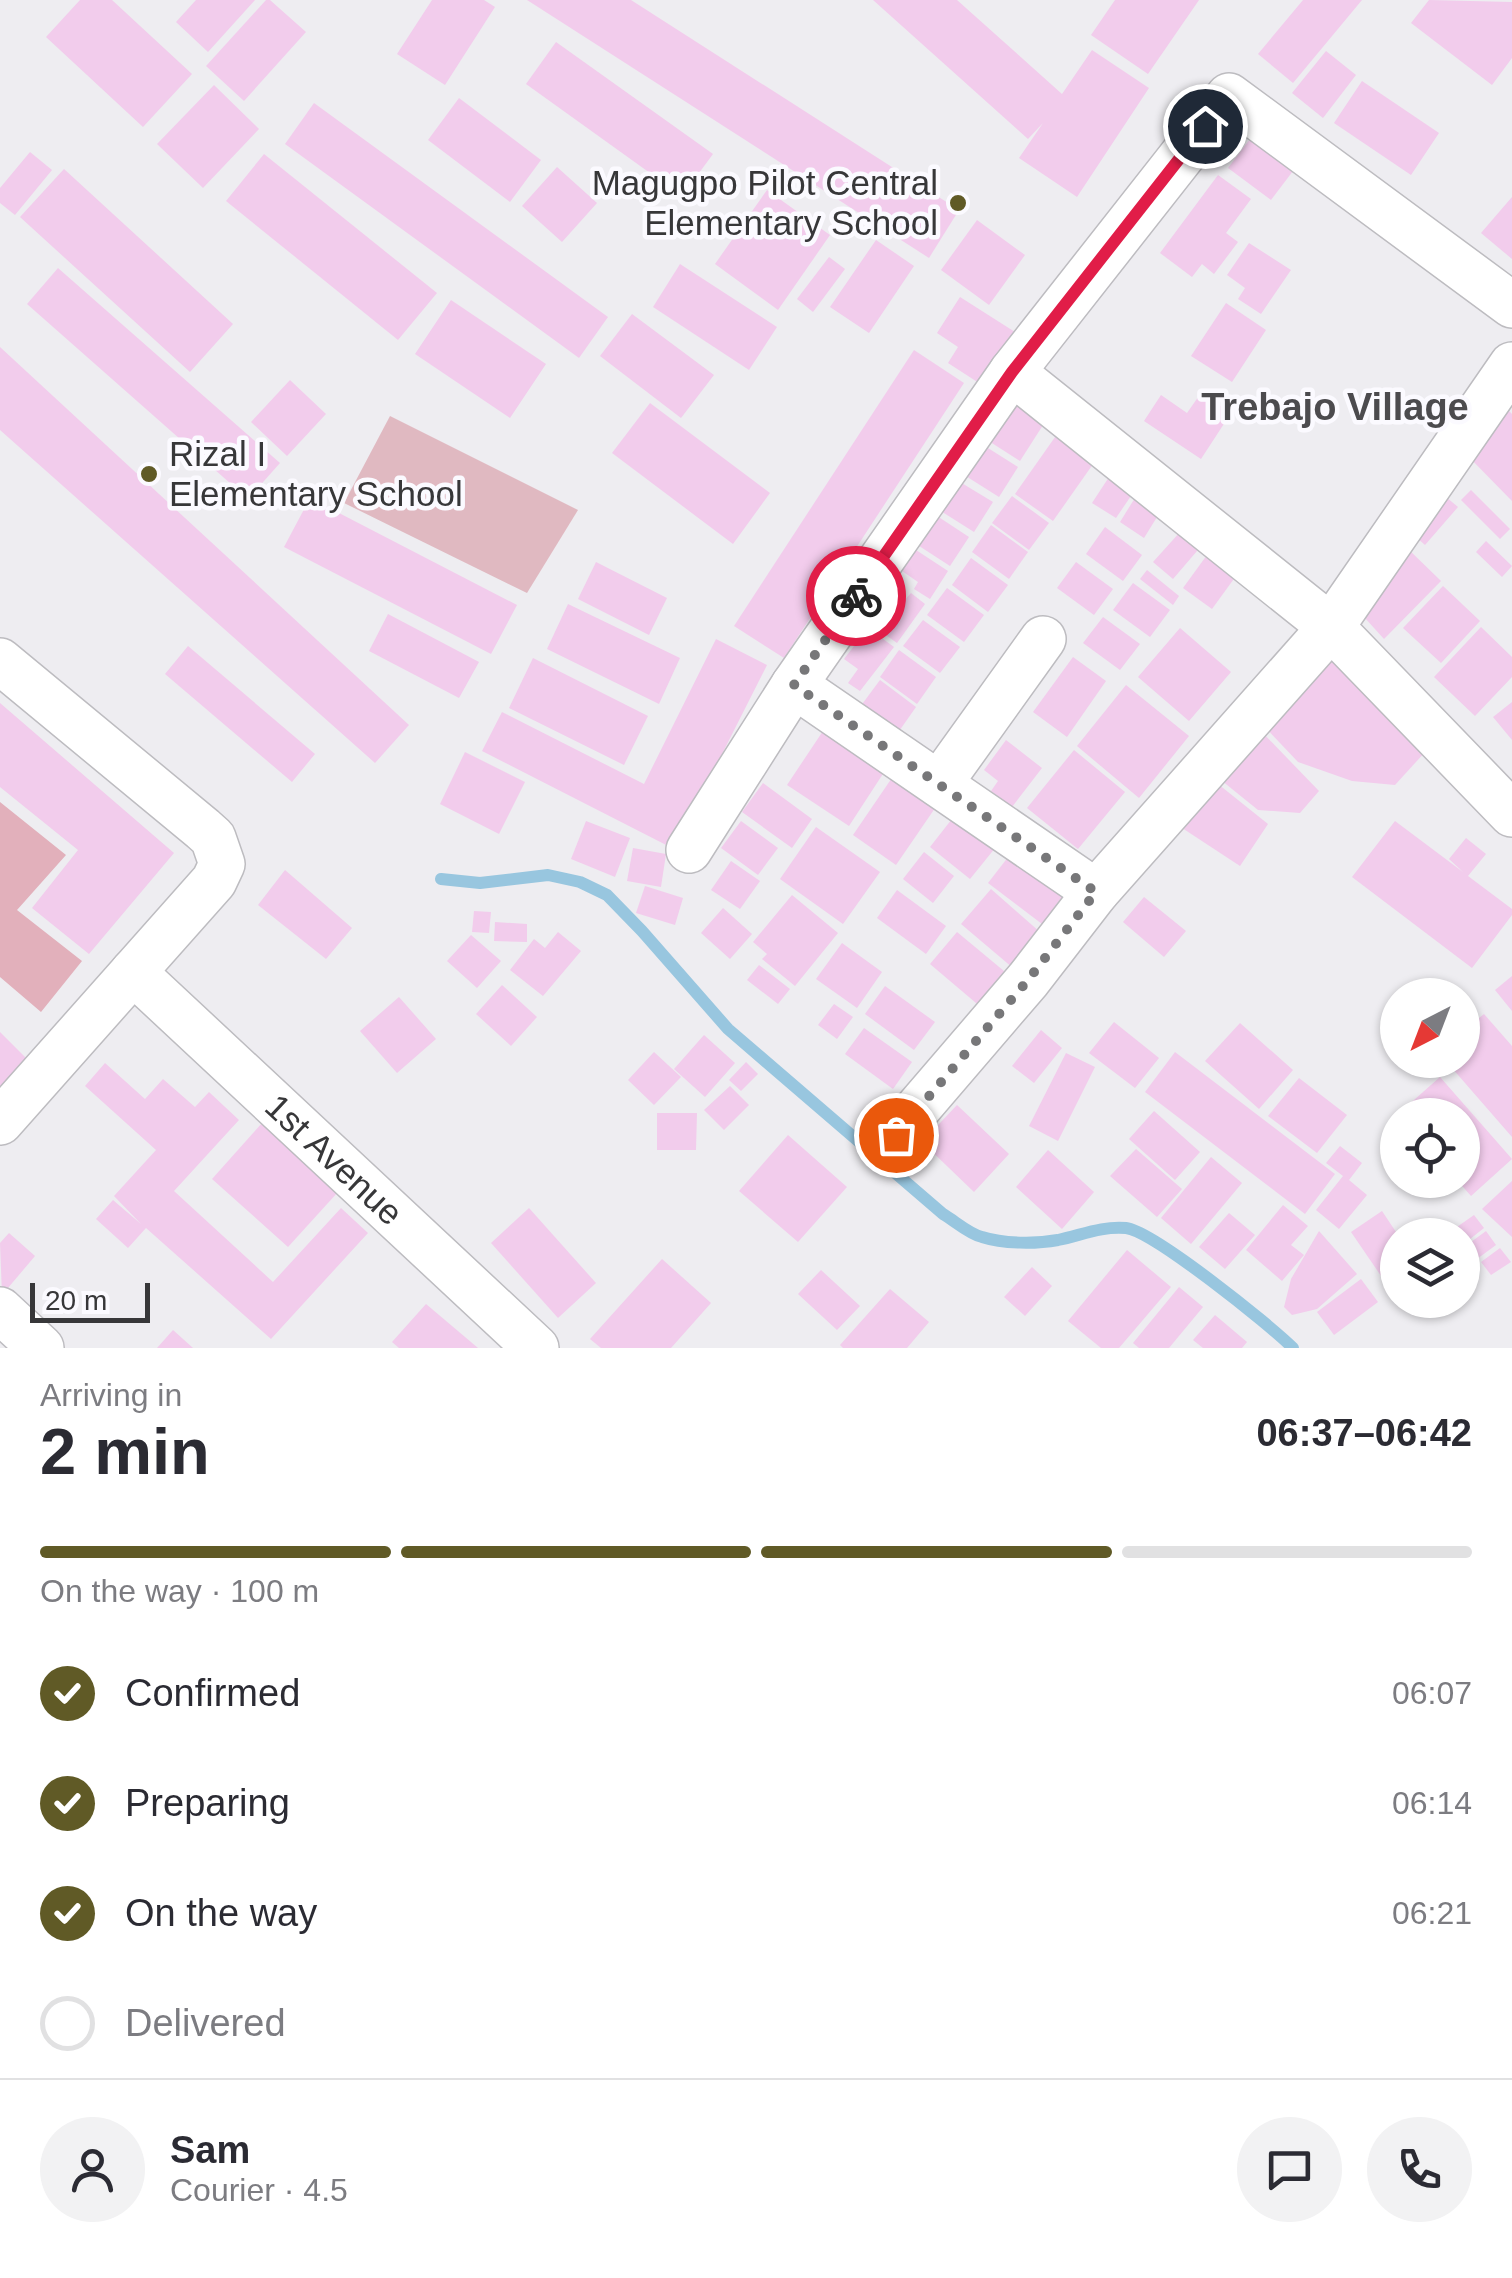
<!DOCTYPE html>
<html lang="en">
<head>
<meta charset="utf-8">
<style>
  body { margin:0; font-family:Helvetica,sans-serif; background:#f2f2f3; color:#2b2b33; height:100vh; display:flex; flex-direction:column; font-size:38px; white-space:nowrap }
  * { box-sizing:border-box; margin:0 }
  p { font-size:32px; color:#7c7c81 }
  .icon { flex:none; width:55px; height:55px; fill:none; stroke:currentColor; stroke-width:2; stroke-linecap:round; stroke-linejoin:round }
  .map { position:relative; height:1348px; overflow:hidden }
  .side { display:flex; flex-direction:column; background:#fff; flex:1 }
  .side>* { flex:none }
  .needle { width:65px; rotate:222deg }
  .buttons { position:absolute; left:1380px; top:978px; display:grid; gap:20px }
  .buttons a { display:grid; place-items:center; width:100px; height:100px; border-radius:50%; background:#fff; box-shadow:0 2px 8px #0004; font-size:50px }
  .scale { position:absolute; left:30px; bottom:25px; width:120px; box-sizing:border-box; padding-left:10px; border:5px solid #373739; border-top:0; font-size:28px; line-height:35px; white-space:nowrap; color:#373739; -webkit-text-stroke:8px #fbfaff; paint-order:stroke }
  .pin { position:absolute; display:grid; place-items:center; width:85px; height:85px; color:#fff; margin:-42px; border:5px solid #fff; border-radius:50%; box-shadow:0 2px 10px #0007 }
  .courier { position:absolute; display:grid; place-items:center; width:100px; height:100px; margin:-50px; border:8px solid #e11d48; border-radius:50%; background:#fff; color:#222; box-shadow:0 2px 12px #0007 }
  .overview em { font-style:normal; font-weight:700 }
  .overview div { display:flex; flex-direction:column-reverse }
  .overview { display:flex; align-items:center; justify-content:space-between; height:170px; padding:0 40px }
  h1 { font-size:65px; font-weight:700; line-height:75px }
  .bar { display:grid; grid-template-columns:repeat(4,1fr); gap:15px 10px; align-content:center; height:120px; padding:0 40px }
  .bar i { height:12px; border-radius:8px; background:#e1e1e2 }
  .bar .current { background:#605a26 }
  .bar p { grid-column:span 4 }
  .line { display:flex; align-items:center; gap:25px; padding:0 40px; border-top:2px solid #e1e1e2 }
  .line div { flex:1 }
  .round { display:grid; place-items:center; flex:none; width:105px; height:105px; border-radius:52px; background:#f2f2f3 }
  ol { padding:0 40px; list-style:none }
  li { display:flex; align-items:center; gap:30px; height:110px }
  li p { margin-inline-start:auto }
  li .icon { padding:10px; border-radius:50%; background:#605a26; color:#fff; stroke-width:4 }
  li:last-child { color:#7c7c81 }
  li i { width:55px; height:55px; border:5px solid #e1e1e2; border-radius:50% }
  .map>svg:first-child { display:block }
  .green { fill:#e0b9c1 }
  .forest { fill:#e2b0bb }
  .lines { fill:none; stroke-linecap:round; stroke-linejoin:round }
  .stream { stroke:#98c6df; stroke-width:12 }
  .building { fill:#f2ccec }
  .minor-casing { stroke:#bdbcc0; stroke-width:48 }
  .minor { stroke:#fff; stroke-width:45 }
  .done { stroke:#777779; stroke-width:10; stroke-dasharray:0 18 }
  .route { stroke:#e11d48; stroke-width:12 }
  .poi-dot { fill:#605a26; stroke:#fbfaff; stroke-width:4 }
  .labels { text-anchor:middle; stroke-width:9; stroke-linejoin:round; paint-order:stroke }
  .poi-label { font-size:35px; fill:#373739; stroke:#fbfaff; text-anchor:end }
  .street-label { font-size:35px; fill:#373739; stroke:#fbfaff }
  .neighbourhood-label { font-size:38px; font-weight:bold; fill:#4c4b4e; stroke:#fbfaff }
</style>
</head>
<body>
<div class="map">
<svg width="1512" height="1348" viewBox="0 0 1512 1348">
  <rect width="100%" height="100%" fill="#eeedf1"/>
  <!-- green -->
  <path class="green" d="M390,416L578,510L527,593L344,503Z"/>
  <!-- forest -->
  <path class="forest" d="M0,802L66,855L17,910L82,961L41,1012L0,977Z"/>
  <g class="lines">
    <!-- stream -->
    <path class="stream" d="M441,879L480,883L548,875L580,882L607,895L642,931L728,1029L943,1214C955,1221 969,1234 982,1237C1004,1244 1036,1244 1058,1240C1082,1235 1101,1226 1126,1228C1153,1231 1270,1325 1293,1348"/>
  </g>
  <!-- building -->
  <g class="building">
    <path d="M80,0H112L192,74L143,127L46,37Z"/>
    <path d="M196,0H255L208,52L176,22Z"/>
    <path d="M266,0H270L306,32L244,101L206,66Z"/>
    <path d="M432,0H484L495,7L445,85L397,54Z"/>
    <path d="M527,0H631L959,210L929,258Z"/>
    <path d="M873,0H957L1062,94L1092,50L1149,88L1077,197L1019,158L1043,123L1028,139Z"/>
    <path d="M1115,0H1199L1148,74L1091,35Z"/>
    <path d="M1303,0H1362L1293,83L1258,54Z"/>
    <path d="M1429,0L1512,2V58L1492,85L1411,23Z"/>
    <path d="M556,42L713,154L682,196L526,84Z"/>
    <path d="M1326,51L1356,75L1323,118L1292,93Z"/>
    <path d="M1362,81L1439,133L1411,175L1334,123Z"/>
    <path d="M214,85L259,129L203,188L157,144Z"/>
    <path d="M459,98L541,160L510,202L428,140Z"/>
    <path d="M314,103L608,317L579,358L285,144Z"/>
    <path d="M1250,139L1293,171L1271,200L1228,168Z"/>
    <path d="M30,152L52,170L15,215L0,203V188Z"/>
    <path d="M264,154L437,293L398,340L226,201Z"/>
    <path d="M557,167L597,203L562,242L522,206Z"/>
    <path d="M64,169L233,324L190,372L20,217Z"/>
    <path d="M1218,175L1251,199L1226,233L1238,242L1214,274L1202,264L1192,277L1160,253Z"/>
    <path d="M767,190L830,235L778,310L715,264Z"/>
    <path d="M1512,197V259L1481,233Z"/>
    <path d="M977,220L1025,255L989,305L941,270Z"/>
    <path d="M876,240L914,266L869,333L830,307Z"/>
    <path d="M1249,243L1291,270L1261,314L1238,299L1245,288L1227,275Z"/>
    <path d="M829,257L845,269L813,312L797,299Z"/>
    <path d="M680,264L777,327L749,370L653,307Z"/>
    <path d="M58,268L280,463L248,499L27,304Z"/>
    <path d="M960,297L1015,332L982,385L948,363L958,347L937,333Z"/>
    <path d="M451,300L546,364L510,418L415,354Z"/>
    <path d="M1226,303L1266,330L1232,382L1191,356Z"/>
    <path d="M632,314L714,375L681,418L600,356Z"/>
    <path d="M0,347L409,725L375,763L0,430Z"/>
    <path d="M914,350L964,383L784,658L734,626Z"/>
    <path d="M290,380L326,414L287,456L251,422Z"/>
    <path d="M1201,393L1231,413L1201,459L1144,421L1161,395L1187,413Z"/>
    <path d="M1010,399L1045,422L1020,461L984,438Z"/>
    <path d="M650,403L770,493L733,544L612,453Z"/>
    <path d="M1509,411L1512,414V501L1466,454Z"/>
    <path d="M1060,430L1098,457L1053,521L1015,494Z"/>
    <path d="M980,443L1018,467L999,497L961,473Z"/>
    <path d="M1111,474L1135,490L1116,518L1092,503Z"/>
    <path d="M955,479L993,502L974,532L936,508Z"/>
    <path d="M1471,490L1510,529L1500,539L1461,500Z"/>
    <path d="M1440,492L1458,507L1425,545L1408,530Z"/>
    <path d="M1138,493L1162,509L1144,538L1120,522Z"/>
    <path d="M1012,496L1049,523L1029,550L992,523Z"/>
    <path d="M310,498L517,605L491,654L284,547Z"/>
    <path d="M931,512L969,537L950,566L913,542Z"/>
    <path d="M1190,521L1209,537L1173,579L1153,562Z"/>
    <path d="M991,525L1028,552L1009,579L972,552Z"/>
    <path d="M1105,527L1142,555L1123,581L1086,554Z"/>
    <path d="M1486,541L1512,566L1502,577L1476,552Z"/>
    <path d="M1215,544L1244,565L1212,609L1183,588Z"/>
    <path d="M1406,547L1441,581L1384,639L1355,607Z"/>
    <path d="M916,550L948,571L930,599L914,589L918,582L902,571Z"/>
    <path d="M971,558L1008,585L988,612L952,585Z"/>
    <path d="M596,562L667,598L649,635L578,599Z"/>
    <path d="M1076,562L1113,589L1094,615L1057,588Z"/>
    <path d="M1147,570L1179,596L1173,605L1140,579Z"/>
    <path d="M1133,583L1170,610L1150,637L1113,610Z"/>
    <path d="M1443,586L1480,621L1441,663L1403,628Z"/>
    <path d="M947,588L984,615L964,642L927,615Z"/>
    <path d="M888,591L903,602L911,593L925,604L897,643L866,621Z"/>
    <path d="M568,604L680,658L659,704L547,649Z"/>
    <path d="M388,614L479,662L459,698L369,651Z"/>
    <path d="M1103,617L1140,644L1120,670L1083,643Z"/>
    <path d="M923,620L960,647L940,673L903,646Z"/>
    <path d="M1481,627L1512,657V677L1475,716L1434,677Z"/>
    <path d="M868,628L894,647L860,691L848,683L858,669L844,659Z"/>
    <path d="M1180,628L1231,672L1189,721L1138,677Z"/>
    <path d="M716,639L767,665L674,849L482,751L502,712L644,784Z"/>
    <path d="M188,646L315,754L292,782L165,674Z"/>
    <path d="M899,650L936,677L917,704L880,677Z"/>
    <path d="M1322,652L1426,751L1395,785L1352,781L1298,762L1263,725Z"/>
    <path d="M1073,657L1106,681L1067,737L1033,712Z"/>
    <path d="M533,658L648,716L624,765L509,708Z"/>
    <path d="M880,680L916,707L897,734L860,707Z"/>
    <path d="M1126,685L1189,736L1139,798L1077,746Z"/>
    <path d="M1512,702V740L1493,717Z"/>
    <path d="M0,703L174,853L89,954L32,908L78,850L0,787Z"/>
    <path d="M829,722L890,763L849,826L787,785Z"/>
    <path d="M1260,730L1319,791L1300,813L1258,810L1211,772Z"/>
    <path d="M1006,740L1042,768L1012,807L991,791L998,781L984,770Z"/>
    <path d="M1074,750L1125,792L1078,849L1027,808Z"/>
    <path d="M465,752L525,782L499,834L440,804Z"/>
    <path d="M898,769L942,798L896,865L853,835Z"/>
    <path d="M1208,776L1268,824L1240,866L1173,822Z"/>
    <path d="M763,783L812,819L792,848L742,812Z"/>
    <path d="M959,810L1000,842L970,879L930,847Z"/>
    <path d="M586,821L630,838L615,877L571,859Z"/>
    <path d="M741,821L778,848L758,875L721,848Z"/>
    <path d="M1395,821L1463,872L1449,859L1466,838L1486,854L1468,876L1512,909V915L1472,968L1352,877Z"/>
    <path d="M816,827L880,872L843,924L780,879Z"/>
    <path d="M633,848L666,854L661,887L627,881Z"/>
    <path d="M924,852L954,876L933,903L903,879Z"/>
    <path d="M1012,852L1065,893L1042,924L988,883Z"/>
    <path d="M731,861L760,881L740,909L711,890Z"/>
    <path d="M285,870L352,928L326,959L258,905Z"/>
    <path d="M645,886L683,898L675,925L636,913Z"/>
    <path d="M991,889L1048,939L1019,973L961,924Z"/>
    <path d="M897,890L946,926L926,954L877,918Z"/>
    <path d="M792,895L838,933L795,986L762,959L767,954L753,942Z"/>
    <path d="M1144,897L1186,931L1164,957L1123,922Z"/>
    <path d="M723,908L752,934L730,959L701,933Z"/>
    <path d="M474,911L491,912L489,933L472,932Z"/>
    <path d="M495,922L527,924V942L494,941Z"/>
    <path d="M558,932L581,951L543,996L510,970L534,939L545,948Z"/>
    <path d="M957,932L1016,981L989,1014L930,964Z"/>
    <path d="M471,935L501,961L477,988L447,961Z"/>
    <path d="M842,943L882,972L857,1008L816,979Z"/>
    <path d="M759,965L790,989L778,1004L747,980Z"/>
    <path d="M1512,976V1011L1495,990Z"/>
    <path d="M502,985L537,1017L511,1046L476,1014Z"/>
    <path d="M885,986L935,1022L914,1050L865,1014Z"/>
    <path d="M399,997L436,1039L397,1073L360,1031Z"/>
    <path d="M834,1004L853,1017L837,1039L818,1025Z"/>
    <path d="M1484,1014L1512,1046V1137L1445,1060H1462V1032Z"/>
    <path d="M1114,1022L1159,1058L1135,1088L1089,1053Z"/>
    <path d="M1240,1023L1293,1070L1259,1109L1205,1061Z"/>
    <path d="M864,1028L912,1062L893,1089L845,1054Z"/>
    <path d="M1041,1030L1062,1048L1034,1083L1012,1066Z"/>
    <path d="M0,1032L29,1061L0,1089Z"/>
    <path d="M704,1035L735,1063L705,1097L674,1069Z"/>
    <path d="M654,1052L681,1077L654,1105L628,1080Z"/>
    <path d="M1175,1052L1335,1174L1305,1214L1145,1092Z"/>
    <path d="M1066,1053L1095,1067L1058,1141L1029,1126Z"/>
    <path d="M746,1062L758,1074L741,1091L729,1080Z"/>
    <path d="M105,1063L145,1099L163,1079L195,1107L209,1092L239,1120L174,1191L273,1282L341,1208L368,1233L271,1339L146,1228L128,1248L96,1219L113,1200L141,1224L114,1196L156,1150L85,1086Z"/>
    <path d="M1440,1077L1512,1159L1471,1196L1457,1180H1462V1115H1397Z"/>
    <path d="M1299,1078L1347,1115L1317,1153L1268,1116Z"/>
    <path d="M730,1086L749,1105L724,1130L704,1110Z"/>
    <path d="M957,1105L1009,1154L974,1192L922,1142Z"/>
    <path d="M1154,1111L1200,1152L1175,1180L1129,1139Z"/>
    <path d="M657,1113H697L696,1150H657Z"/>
    <path d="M262,1123L338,1192L288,1247L212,1179Z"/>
    <path d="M788,1135L847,1187L798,1242L739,1191Z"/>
    <path d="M1340,1146L1362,1163L1349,1180L1367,1195L1339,1229L1316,1210L1343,1176L1326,1163Z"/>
    <path d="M1136,1149L1182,1189L1157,1217L1110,1176Z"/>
    <path d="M1048,1150L1094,1192L1062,1229L1016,1187Z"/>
    <path d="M1211,1157L1242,1183L1191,1244L1161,1218Z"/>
    <path d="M1512,1181V1237L1482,1209Z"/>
    <path d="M1283,1205L1308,1226L1291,1245L1304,1255L1282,1281L1246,1250Z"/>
    <path d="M529,1208L596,1283L558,1318L491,1243Z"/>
    <path d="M1382,1211L1398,1235V1288L1392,1292L1351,1232Z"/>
    <path d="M1229,1213L1255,1235L1225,1269L1199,1247Z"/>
    <path d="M1474,1215L1484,1228L1465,1243L1462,1235L1454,1229Z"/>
    <path d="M1319,1231L1357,1274L1317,1309L1292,1315L1284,1307L1291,1279Z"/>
    <path d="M1486,1231L1496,1245L1477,1259L1467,1245Z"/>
    <path d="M9,1233L35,1256L2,1295L0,1243Z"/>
    <path d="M1500,1248L1511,1262L1491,1275L1481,1262Z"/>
    <path d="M1127,1250L1171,1287L1119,1348H1101L1068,1321Z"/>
    <path d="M662,1259L711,1303L671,1348H601L590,1339Z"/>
    <path d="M1032,1267L1052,1286L1025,1316L1004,1297Z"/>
    <path d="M821,1270L860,1306L837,1330L798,1294Z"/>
    <path d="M1361,1279L1378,1302L1334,1335L1317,1312Z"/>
    <path d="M1179,1287L1203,1307L1169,1348H1139L1133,1343Z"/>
    <path d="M890,1289L929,1322L907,1348H843L840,1345Z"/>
    <path d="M426,1304L478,1348H399L392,1342Z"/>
    <path d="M1215,1315L1247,1342L1242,1348H1203L1193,1340Z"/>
    <path d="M173,1330L193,1348H157Z"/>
  </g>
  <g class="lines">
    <!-- minor casing -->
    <g class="minor-casing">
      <g id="minor">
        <path d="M1012,372L1331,627L1512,814"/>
        <path d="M0,661L203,829L213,838L222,864L214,881L0,1122"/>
        <path d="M794,685L1096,892"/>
        <path d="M939,784L1043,639"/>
        <path d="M689,850L794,685L1012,372L1229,96L1512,305"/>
        <path id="s1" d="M133,972L536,1348"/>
        <path d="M895,1135L1028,980L1096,892L1331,627L1512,365"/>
        <path d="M0,1310L41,1348"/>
      </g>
    </g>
    <!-- minor -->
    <use href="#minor" class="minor"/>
  </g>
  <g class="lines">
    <!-- done -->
    <path class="done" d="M856,596L794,685L1096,892L1028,980L896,1135"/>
    <!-- route -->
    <path class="route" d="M856,596L1012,372L1205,126"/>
  </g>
  <!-- markers -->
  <g class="poi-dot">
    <circle cx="958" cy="203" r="10"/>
    <circle cx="149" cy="474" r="10"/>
  </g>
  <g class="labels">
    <!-- poi labels -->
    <g class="poi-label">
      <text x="938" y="195">Magugpo Pilot Central<tspan x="938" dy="40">Elementary School</tspan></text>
      <text x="169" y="466" text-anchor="start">Rizal I<tspan x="169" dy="40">Elementary School</tspan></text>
    </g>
    <!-- street labels -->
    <g class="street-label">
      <text dy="12" stroke="none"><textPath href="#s1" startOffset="275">1st Avenue</textPath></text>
    </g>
    <!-- neighbourhood labels -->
    <g class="neighbourhood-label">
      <text x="1335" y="420">Trebajo Village</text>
    </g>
  </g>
</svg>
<div class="buttons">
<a><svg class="needle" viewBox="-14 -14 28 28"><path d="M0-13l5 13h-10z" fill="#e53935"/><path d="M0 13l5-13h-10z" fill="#7c7c81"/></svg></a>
<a><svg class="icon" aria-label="locate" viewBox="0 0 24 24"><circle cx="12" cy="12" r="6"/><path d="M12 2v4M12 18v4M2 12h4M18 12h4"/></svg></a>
<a><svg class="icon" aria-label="layers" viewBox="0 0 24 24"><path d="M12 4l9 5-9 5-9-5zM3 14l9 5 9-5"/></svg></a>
</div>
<div class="scale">20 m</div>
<div class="pin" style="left:896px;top:1135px;background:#ea580c"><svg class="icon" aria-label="bag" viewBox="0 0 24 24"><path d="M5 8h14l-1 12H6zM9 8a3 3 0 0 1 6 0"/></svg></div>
<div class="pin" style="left:1205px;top:126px;background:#1f2937"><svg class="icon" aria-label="home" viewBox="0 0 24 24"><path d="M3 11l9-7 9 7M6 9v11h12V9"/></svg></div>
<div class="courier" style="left:856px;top:596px"><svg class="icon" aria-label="bike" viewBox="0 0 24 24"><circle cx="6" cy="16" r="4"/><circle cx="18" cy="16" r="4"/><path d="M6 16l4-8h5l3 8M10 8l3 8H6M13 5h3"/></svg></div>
</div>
<section class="side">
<div class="overview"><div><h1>2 min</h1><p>Arriving in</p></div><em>06:37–06:42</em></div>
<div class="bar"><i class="current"></i><i class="current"></i><i class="current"></i><i></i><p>On the way · 100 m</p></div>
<ol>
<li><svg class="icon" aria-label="check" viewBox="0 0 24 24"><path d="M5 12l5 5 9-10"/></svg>Confirmed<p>06:07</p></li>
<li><svg class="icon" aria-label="check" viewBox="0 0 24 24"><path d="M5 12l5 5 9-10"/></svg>Preparing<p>06:14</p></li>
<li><svg class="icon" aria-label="check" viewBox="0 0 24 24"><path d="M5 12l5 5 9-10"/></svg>On the way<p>06:21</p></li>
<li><i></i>Delivered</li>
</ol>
<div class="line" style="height:180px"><a class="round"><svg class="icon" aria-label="person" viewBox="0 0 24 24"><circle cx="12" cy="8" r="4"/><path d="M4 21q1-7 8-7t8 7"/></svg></a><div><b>Sam</b><p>Courier · 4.5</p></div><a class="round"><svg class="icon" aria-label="chat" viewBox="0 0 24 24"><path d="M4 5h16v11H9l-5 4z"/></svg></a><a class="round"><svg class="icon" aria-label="phone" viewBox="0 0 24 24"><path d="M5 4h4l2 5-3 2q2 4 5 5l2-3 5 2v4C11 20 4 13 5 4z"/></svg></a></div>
</section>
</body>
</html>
